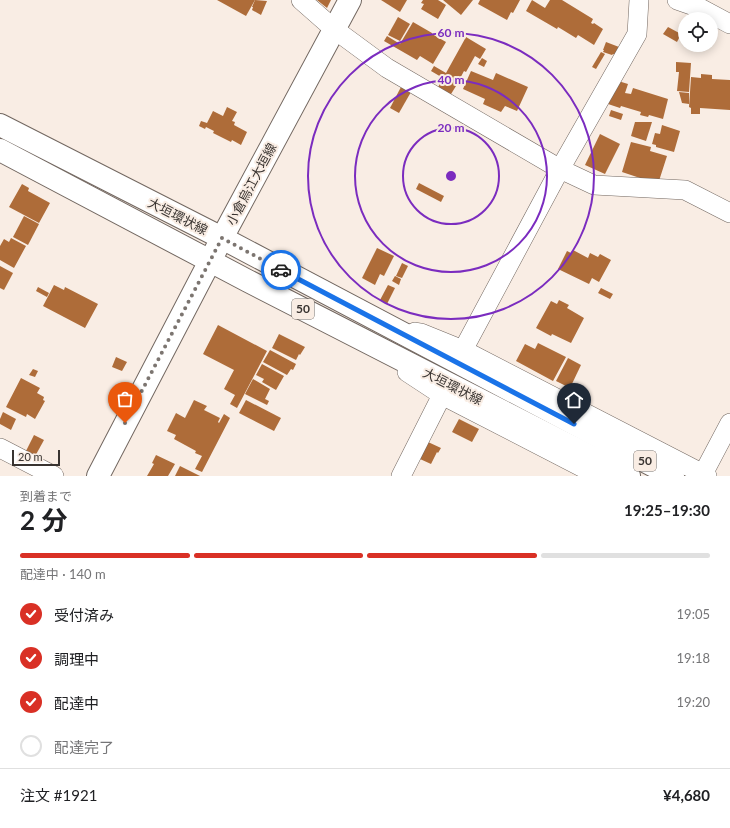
<!DOCTYPE html>
<html lang="ja">
<head>
<meta charset="utf-8">
<style>
  body { margin:0; font-family:Lato,"Noto Sans JP",sans-serif; background:#f2f2f2; color:#202124; height:100vh; display:flex; flex-direction:column; font-size:15px; white-space:nowrap }
  * { box-sizing:border-box; margin:0 }
  p { font-size:13px; color:#757577 }
  .icon { flex:none; width:22px; height:22px; fill:none; stroke:currentColor; stroke-width:2; stroke-linecap:round; stroke-linejoin:round }
  .map { position:relative; height:476px; overflow:hidden }
  .drawer { display:flex; flex-direction:column; background:#fff; flex:1 }
  .drawer>* { flex:none }
  .buttons { position:absolute; left:678px; top:12px; display:grid; gap:8px }
  .buttons a { display:grid; place-items:center; width:40px; height:40px; border-radius:50%; background:#fff; box-shadow:0 2px 10px #0003; font-size:20px }
  .scale { position:absolute; left:12px; bottom:10px; width:48px; box-sizing:border-box; padding-left:4px; border:2px solid #393431; border-top:0; font-size:11px; line-height:14px; white-space:nowrap; color:#393431; -webkit-text-stroke:3px #f9ede4; paint-order:stroke }
  .pin { position:absolute; display:grid; place-items:center; width:34px; height:34px; color:#fff; margin:-41px -17px; border-radius:50% 50% 50% 0; rotate:-45deg; box-shadow:0 0 4px #0007 }
  .pin .icon { rotate:45deg }
  .courier { position:absolute; display:grid; place-items:center; width:40px; height:40px; margin:-20px; border:3px solid #1a73e8; border-radius:50%; background:#fff; color:#222; box-shadow:0 1px 5px #0007 }
  .head em { font-style:normal; font-weight:700 }
  .head div { display:flex; flex-direction:column-reverse }
  .head { display:flex; align-items:center; justify-content:space-between; height:68px; padding:0 20px }
  h1 { font-size:26px; font-weight:700; line-height:30px }
  .bar { display:grid; grid-template-columns:repeat(4,1fr); gap:6px 4px; align-content:center; height:48px; padding:0 20px }
  .bar i { height:5px; border-radius:3px; background:#e0e0e0 }
  .bar .on { background:#d93025 }
  .bar p { grid-column:span 4 }
  .line { display:flex; align-items:center; gap:10px; padding:0 20px; border-top:1px solid #e0e0e0 }
  .line div { flex:1 }
  ol { padding:0 20px; list-style:none }
  li { display:flex; align-items:center; gap:12px; height:44px }
  li p { margin-inline-start:auto }
  li .icon { padding:4px; border-radius:50%; background:#d93025; color:#fff; stroke-width:4 }
  li:last-child { color:#757577 }
  li i { width:22px; height:22px; border:2px solid #e0e0e0; border-radius:50% }
  .map>svg:first-child { display:block }
  .building { fill:#ae6c39 }
  .lines { fill:none; stroke-linecap:round; stroke-linejoin:round }
  .minor-casing { stroke:#726760; stroke-width:20 }
  .secondary-casing { stroke:#726760; stroke-width:24 }
  .primary-casing { stroke:#726760; stroke-width:24 }
  .minor { stroke:#fff; stroke-width:19 }
  .secondary { stroke:#fff; stroke-width:22 }
  .primary { stroke:#fff; stroke-width:22 }
  .done { stroke:#7c7570; stroke-width:4; stroke-dasharray:0 7.2 }
  .route { stroke:#1a73e8; stroke-width:5 }
  .ring { fill:none; stroke:#7b2cbf; stroke-width:2 }
  .labels { text-anchor:middle; stroke-width:4; stroke-linejoin:round; paint-order:stroke }
  .shield { fill:#f9ede4; stroke:#736c67; stroke-width:1 }
  .shield-label { font-size:12px; font-weight:bold; fill:#393431 }
  .street-label { font-size:13px; fill:#393431; stroke:#f9ede4 }
  .centre { fill:#7b2cbf; stroke:#f9ede4; stroke-width:2 }
  .ring-label { font-size:12px; text-anchor:middle; font-weight:bold; fill:#7b2cbf; stroke:#f9ede4; stroke-width:4; stroke-linejoin:round; paint-order:stroke }
</style>
</head>
<body>
<div class="map">
<svg width="730" height="476" viewBox="0 0 730 476">
  <rect width="100%" height="100%" fill="#f9ede4"/>
  <!-- building -->
  <g class="building">
    <path d="M217,0H255L246,16Z"/>
    <path d="M255,0L267,1L261,15L252,10L253,7H252Z"/>
    <path d="M317,0H331L327,8Z"/>
    <path d="M381,0H407L400,12Z"/>
    <path d="M423,0H438L446,5L438,19L421,9L424,4L421,3Z"/>
    <path d="M443,0H473L461,15Z"/>
    <path d="M480,0H520L513,13L511,12L507,20L478,4Z"/>
    <path d="M532,0L545,8L550,0H562L593,19L591,23L593,24L594,23L603,29L594,45L578,35L576,38L558,27L557,29L526,11Z"/>
    <path d="M398,17L410,24L400,41L388,35Z"/>
    <path d="M413,22L432,33V34L446,42L433,64L420,56L417,60L384,41L387,36L400,44Z"/>
    <path d="M668,27L681,34L677,42L663,34Z"/>
    <path d="M466,37L486,49L480,59L475,56L466,72L464,71L456,86L448,99L435,93L443,78L431,71L434,66L446,73Z"/>
    <path d="M606,42L619,47L615,55L613,54L612,55L603,52L604,50H603Z"/>
    <path d="M601,52L605,54L596,69L592,67Z"/>
    <path d="M482,58L487,61L484,67L478,64Z"/>
    <path d="M676,62L691,63L689,92L677,91L679,72H676Z"/>
    <path d="M471,71L493,80L496,73L528,87L517,111L505,106L501,112L483,104L485,99L463,89Z"/>
    <path d="M701,74L712,75V79L730,80V110L700,108V114H691V108L689,107L691,77L701,78Z"/>
    <path d="M615,80L628,84L625,93L631,94L633,88L668,99L663,119L649,115L648,117L640,115L641,112L621,106L620,108L608,104Z"/>
    <path d="M401,87L411,92L399,113L390,108Z"/>
    <path d="M679,92L689,93V104L682,103Z"/>
    <path d="M227,107L237,112L232,121L235,122L234,125L247,132L241,145L232,140L231,142L213,133L214,131L206,127L205,129L199,126L201,121L207,123L213,111L223,116Z"/>
    <path d="M611,110L623,114L621,120L609,116Z"/>
    <path d="M635,122H652L646,141L631,136Z"/>
    <path d="M662,125L680,131L674,152L656,147V145L652,144L655,133L660,134Z"/>
    <path d="M600,134L620,144L605,174L585,165Z"/>
    <path d="M631,142L651,147L650,151L667,156L658,184L622,172Z"/>
    <path d="M419,183L444,196L441,202L416,189Z"/>
    <path d="M22,184L29,188L28,191L50,203L39,223L9,207Z"/>
    <path d="M24,216L39,224L28,245L13,237Z"/>
    <path d="M11,238L26,246L14,268L0,260V246L4,239L9,242Z"/>
    <path d="M377,248L394,256L384,276L380,274L375,285L362,278Z"/>
    <path d="M573,250L588,258L590,253L598,257L600,254L611,260L599,282L592,278L589,284L558,269L567,251L571,253Z"/>
    <path d="M402,263L408,266L402,278L396,276Z"/>
    <path d="M0,266L13,273L4,290L0,288Z"/>
    <path d="M395,276L401,279L399,285L392,281Z"/>
    <path d="M54,285L64,290L65,287L98,304L85,328L43,306Z"/>
    <path d="M388,285L395,288L387,304L380,300Z"/>
    <path d="M38,287L49,293L47,297L36,291Z"/>
    <path d="M601,288L613,294L610,299L598,293Z"/>
    <path d="M559,300L569,305L567,308L584,318L571,343L552,334L551,336L536,328L551,301L557,304Z"/>
    <path d="M218,325L267,351L237,408L230,404L235,395L224,389L234,370L203,354Z"/>
    <path d="M279,334L305,347L300,355L299,354L296,360L272,348Z"/>
    <path d="M538,343L566,357L553,381L516,361L525,344L535,349Z"/>
    <path d="M270,350L296,364L293,370L291,369L287,375L263,362Z"/>
    <path d="M116,357L127,362L122,371L112,367Z"/>
    <path d="M568,358L581,365L570,388L556,381Z"/>
    <path d="M262,364L284,376L276,390L262,382L264,379L256,375Z"/>
    <path d="M33,369L38,371L35,377L29,375Z"/>
    <path d="M21,378L40,388L37,393L44,397L43,400L45,401L35,419L27,414L26,417L6,407Z"/>
    <path d="M253,379L270,389L265,399L269,401L267,405L245,394Z"/>
    <path d="M194,400L207,406L204,410L220,418L218,422L219,423L224,414L230,418L202,472L195,469L202,456L195,453L196,451L174,439L176,435L167,431L176,413L185,418Z"/>
    <path d="M246,400L281,418L274,431L239,413Z"/>
    <path d="M3,412L16,419L11,430L0,424V419Z"/>
    <path d="M459,419L479,429L472,442L452,432Z"/>
    <path d="M34,435L44,440L33,460L24,455Z"/>
    <path d="M428,442L441,448L438,453L437,452L431,464L420,459Z"/>
    <path d="M156,455L175,464L168,476H147L154,464L152,463Z"/>
    <path d="M180,466L200,476H175Z"/>
  </g>
  <g class="lines">
    <!-- minor casing -->
    <g class="minor-casing">
      <g id="minor">
        <path d="M301,0L334,29L387,68L560,169L594,185L685,190L730,213"/>
        <path d="M677,0L700,8L730,24"/>
        <path d="M415,332L421,333L463,350L707,476"/>
        <path d="M463,350L560,169L637,34L639,0"/>
        <path d="M407,372L442,395L599,476"/>
        <path d="M0,448L54,476"/>
        <path d="M703,474L730,423"/>
        <path d="M401,476L442,395"/>
      </g>
    </g>
    <!-- secondary casing -->
    <g class="secondary-casing">
      <path id="secondary" d="M98,476L222,238L350,0"/>
    </g>
    <!-- primary casing -->
    <g class="primary-casing">
      <g id="primary">
        <path d="M0,125L222,238L673,476"/>
        <path d="M0,150L248,281L629,476"/>
      </g>
    </g>
    <!-- minor -->
    <use href="#minor" class="minor"/>
    <!-- secondary -->
    <use href="#secondary" class="secondary"/>
    <!-- primary -->
    <use href="#primary" class="primary"/>
  </g>
  <g class="lines">
    <!-- done -->
    <path class="done" d="M125,423L222,238L281,270"/>
    <!-- route -->
    <path class="route" d="M281,270L574,424"/>
  </g>
  <!-- distance rings -->
  <g class="ring">
    <circle cx="451" cy="176" r="48"/>
    <circle cx="451" cy="176" r="96"/>
    <circle cx="451" cy="176" r="143"/>
  </g>
  <g class="labels">
    <!-- shield labels -->
    <g class="shield">
      <rect x="292" y="299" width="22" height="20" rx="3"/>
      <rect x="634" y="451" width="22" height="20" rx="3"/>
    </g>
    <g class="shield-label">
      <text x="303" y="313">50</text>
      <text x="645" y="465">50</text>
    </g>
    <!-- street labels -->
    <g class="street-label">
      <text transform="translate(251 184) rotate(-62)" y="5">小倉烏江大垣線</text>
      <text transform="translate(178 216) rotate(27)" y="5">大垣環状線</text>
      <text transform="translate(453 386) rotate(27)" y="5">大垣環状線</text>
    </g>
  </g>
  <circle cx="451" cy="176" r="6" class="centre"/>
  <g class="ring-label">
    <text x="451" y="37">60 m</text>
    <text x="451" y="84">40 m</text>
    <text x="451" y="132">20 m</text>
  </g>
</svg>
<div class="buttons">
<a><svg class="icon" aria-label="locate" viewBox="0 0 24 24"><circle cx="12" cy="12" r="6"/><path d="M12 2v4M12 18v4M2 12h4M18 12h4"/></svg></a>
</div>
<div class="scale">20 m</div>
<div class="pin" style="left:125px;top:423px;background:#ea580c"><svg class="icon" aria-label="bag" viewBox="0 0 24 24"><path d="M5 8h14l-1 12H6zM9 8a3 3 0 0 1 6 0"/></svg></div>
<div class="pin" style="left:574px;top:424px;background:#1f2937"><svg class="icon" aria-label="home" viewBox="0 0 24 24"><path d="M3 11l9-7 9 7M6 9v11h12V9"/></svg></div>
<div class="courier" style="left:281px;top:270px"><svg class="icon" aria-label="car" viewBox="0 0 24 24"><path d="M5 17H2v-5l4-1 3-4h7l3 4 3 1v5h-3M9 17h6M6 11h13"/><circle cx="7" cy="17" r="2"/><circle cx="17" cy="17" r="2"/></svg></div>
</div>
<section class="drawer">
<div class="head"><div><h1>2 分</h1><p>到着まで</p></div><em>19:25–19:30</em></div>
<div class="bar"><i class="on"></i><i class="on"></i><i class="on"></i><i></i><p>配達中 · 140 m</p></div>
<ol>
<li><svg class="icon" aria-label="check" viewBox="0 0 24 24"><path d="M5 12l5 5 9-10"/></svg>受付済み<p>19:05</p></li>
<li><svg class="icon" aria-label="check" viewBox="0 0 24 24"><path d="M5 12l5 5 9-10"/></svg>調理中<p>19:18</p></li>
<li><svg class="icon" aria-label="check" viewBox="0 0 24 24"><path d="M5 12l5 5 9-10"/></svg>配達中<p>19:20</p></li>
<li><i></i>配達完了</li>
</ol>
<div class="line" style="height:52px"><div>注文 #1921</div><b>¥4,680</b></div>
</section>
</body>
</html>
